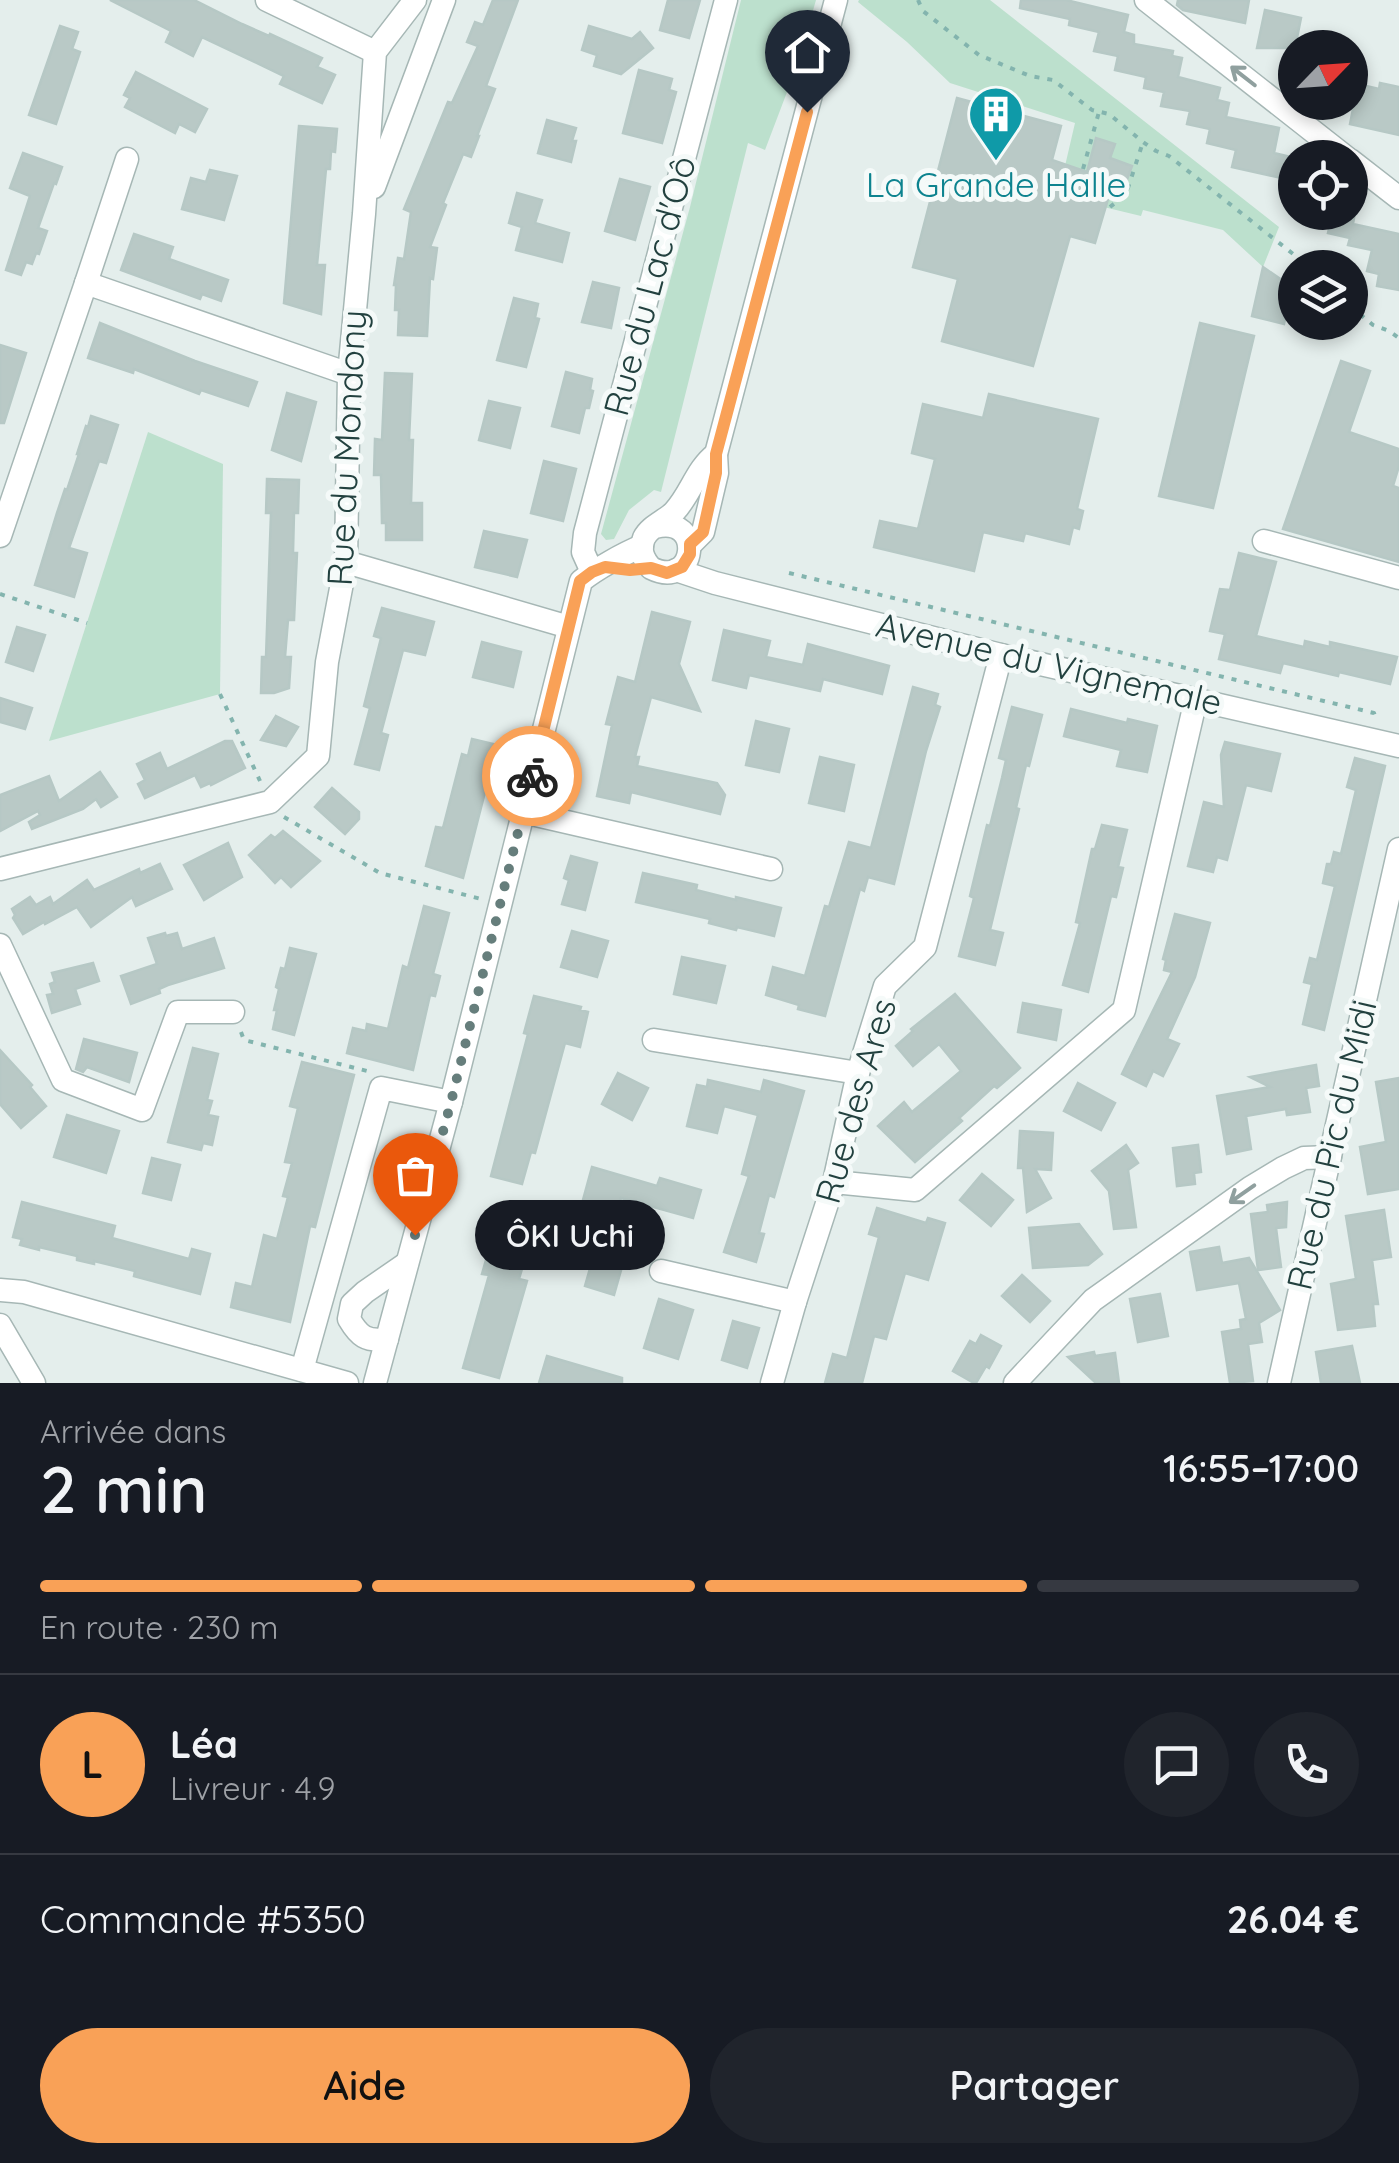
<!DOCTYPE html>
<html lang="fr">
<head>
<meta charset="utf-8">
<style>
  body { margin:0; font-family:Quicksand,sans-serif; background:#20242c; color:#f1f3f6; height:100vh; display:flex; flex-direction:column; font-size:38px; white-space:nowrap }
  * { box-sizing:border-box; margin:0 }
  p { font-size:32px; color:#9ea1a6 }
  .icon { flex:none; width:55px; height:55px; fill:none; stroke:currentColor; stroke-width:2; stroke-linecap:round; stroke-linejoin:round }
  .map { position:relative; height:1383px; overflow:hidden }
  .drawer { display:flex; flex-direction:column; background:#171b24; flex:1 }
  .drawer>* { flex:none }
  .needle { width:65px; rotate:65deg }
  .tools { position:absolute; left:1278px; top:30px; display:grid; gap:20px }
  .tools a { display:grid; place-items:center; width:90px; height:90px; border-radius:50%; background:#171b24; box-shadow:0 5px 15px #0003; font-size:50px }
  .pin { position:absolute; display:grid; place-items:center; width:85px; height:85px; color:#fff; margin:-102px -42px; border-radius:50% 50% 50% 0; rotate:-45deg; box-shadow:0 0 10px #0007 }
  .pin .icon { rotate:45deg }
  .courier { position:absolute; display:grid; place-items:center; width:100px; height:100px; margin:-50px; border:8px solid #f9a157; border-radius:50%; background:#fff; color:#222; box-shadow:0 2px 12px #0007 }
  .bubble { position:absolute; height:70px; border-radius:35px; background:#171b24; box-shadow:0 5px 15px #0003; font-size:32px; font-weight:600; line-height:70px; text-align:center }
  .overview em { font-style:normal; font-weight:600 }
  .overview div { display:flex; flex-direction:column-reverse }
  .overview { display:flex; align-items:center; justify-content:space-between; height:170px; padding:0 40px }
  h1 { font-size:65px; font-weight:600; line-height:75px }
  .bar { display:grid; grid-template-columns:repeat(4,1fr); gap:15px 10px; align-content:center; height:120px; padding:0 40px }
  .bar i { height:12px; border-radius:8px; background:#363941 }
  .bar .selected { background:#f9a157 }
  .bar p { grid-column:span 4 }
  .line { display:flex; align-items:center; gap:25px; padding:0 40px; border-top:2px solid #363941 }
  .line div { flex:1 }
  .round { display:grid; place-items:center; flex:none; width:105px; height:105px; border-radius:52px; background:#20242c }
  .button { display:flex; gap:20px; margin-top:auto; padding:20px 40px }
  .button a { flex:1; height:115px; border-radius:60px; background:#f9a157; color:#111; font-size:40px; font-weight:600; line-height:115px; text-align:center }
  .button a+a { background:#20242c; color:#f1f3f6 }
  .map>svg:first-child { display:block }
  .green { fill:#bce0cd }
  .building { fill:#b9c9c6; stroke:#b6c8c5; stroke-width:2.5 }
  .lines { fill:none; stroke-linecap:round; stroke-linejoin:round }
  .minor-casing { stroke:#a6b7b5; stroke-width:25 }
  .path { stroke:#83b4ae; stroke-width:4; stroke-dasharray:5 8; stroke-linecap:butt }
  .minor { stroke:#fff; stroke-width:22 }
  .oneway { stroke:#90a09f }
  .done { stroke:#667e7c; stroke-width:10; stroke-dasharray:0 18 }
  .route { stroke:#f9a157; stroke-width:12 }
  .labels { text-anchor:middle; stroke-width:10; stroke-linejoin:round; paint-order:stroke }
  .culture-label { font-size:35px; fill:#0d838f; stroke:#f5faf9 }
  .street-label { font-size:35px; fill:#22413f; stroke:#f5faf9 }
</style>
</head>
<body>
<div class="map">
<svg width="1399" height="1383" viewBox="0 0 1399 1383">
  <rect width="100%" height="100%" fill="#e4eeec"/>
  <!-- green -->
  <g class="green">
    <path d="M741,0H816L812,14L806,13L797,47L803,50L765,150L748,143L661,492L654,490L629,510L614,539L606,540L601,534L690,207Z"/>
    <path d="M859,0H990L1279,227L1263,267L1223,230L1143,210L1141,216L1058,196L1075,123L950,83L907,42L858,2Z"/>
    <path d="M148,432L223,464L220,694L49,741Z"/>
  </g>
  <!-- building -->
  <g class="building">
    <path d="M110,0H194L242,24L269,36L270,34L322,58L317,67L335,75L322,103L280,84L284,76L202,37L193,56L166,42L171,31Z"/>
    <path d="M493,0H518L486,86L495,89L477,136H479L471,157L463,154L443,203L446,205L430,247L437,248L433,279L430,278L427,336L398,335L399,310H395L396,285H394L398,258L404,259L411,212L404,209L448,102L452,103L478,46L467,42L475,22L483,25Z"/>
    <path d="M668,0H700L689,38L660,30Z"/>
    <path d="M1021,0H1066L1128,15L1124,32L1134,35V44L1173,51L1172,56L1182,58L1178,77L1220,88L1217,100L1229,103L1226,117L1279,128L1274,153L1295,158V181L1232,167L1236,150L1207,143L1210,129L1187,124L1190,111L1161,106L1164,92L1144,88L1146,77L1115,70L1118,56L1094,51L1099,32L1069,25L1070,19L1020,8Z"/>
    <path d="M1178,0H1249L1245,23L1183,10L1177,5Z"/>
    <path d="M1265,10L1301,18L1295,48H1257Z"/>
    <path d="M60,26L78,32L72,49L80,52L56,124L29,115Z"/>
    <path d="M589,26L632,39L640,32L653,48L621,74L594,66L597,55L582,50Z"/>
    <path d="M639,70L672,79L669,90L676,92L662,143L623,133Z"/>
    <path d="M136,72L207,109L195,132L179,124L175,133L125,107L130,98L124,95Z"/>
    <path d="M1380,83L1399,87V135L1350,124L1358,84L1379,89Z"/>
    <path d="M957,98L1061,126L1052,160L1087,172L1096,138L1115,144L1110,158L1132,166L1122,193L1111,189L1095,243L1070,236L1033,366L942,341L958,279L913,267Z"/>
    <path d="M547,120L576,128L572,141H576L571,162L538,153Z"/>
    <path d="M299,126L337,129L335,152L331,151L330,169H326L317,265H325L321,314L284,303Z"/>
    <path d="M23,153L62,167L56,184L54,183L38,228L47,231L39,254L36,253L32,264L26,262L21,275L6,270L30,196L10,188Z"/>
    <path d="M210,170L237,176L224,220L182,209L191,178L206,182Z"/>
    <path d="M620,179L650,187L635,240L605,231Z"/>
    <path d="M517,193L542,200L535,223L569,233L562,262L516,250L522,227L509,223Z"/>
    <path d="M1333,212H1355L1353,224L1399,234V290L1377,286L1379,274L1367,271L1372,250L1348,245L1350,238L1328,233Z"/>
    <path d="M134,234L173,247L169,259L228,280L221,301L202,294L200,299L121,270Z"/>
    <path d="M1263,267L1292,287L1284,324L1252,316Z"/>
    <path d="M593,282L619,288L611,328L582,322Z"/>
    <path d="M514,298L538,304L535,318L539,319L526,367L497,360Z"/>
    <path d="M100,323L195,361L257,382L248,406L201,390L199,394L134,369L133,373L88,358Z"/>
    <path d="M1200,323L1254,336L1213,508L1159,496Z"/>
    <path d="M0,345L26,353L4,423H0Z"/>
    <path d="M1341,361L1370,371L1349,432L1399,449V466L1393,486L1399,488V562L1283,529Z"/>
    <path d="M566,372L592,379L590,390L593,391L589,408H585L579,433L552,426Z"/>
    <path d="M385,373L412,374L409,440H413L411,503H422V540H386V523H382L381,475H374L375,439L382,440Z"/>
    <path d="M287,393L316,402L301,461L272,450Z"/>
    <path d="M989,394L1098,419L1077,509L1083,511L1079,529L1073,527L1069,544L1025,533L1023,541L983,532L974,571L874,547L880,521L918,529L935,459L912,453L923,404L983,418Z"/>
    <path d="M489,401L520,408L510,448L479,440Z"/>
    <path d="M91,416L118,425L106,463L99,461L69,548L87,553L74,597L35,585L57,513L65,489L67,490L79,454H77L86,426L88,427Z"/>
    <path d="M544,461L576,469L563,521L531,513Z"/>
    <path d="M267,479L299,480L298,513H294L293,553H297L294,620H288L285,657H291L289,688L274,693H261L262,657H266L271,513H266Z"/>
    <path d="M484,531L527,540L517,577L475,567Z"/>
    <path d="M1239,553L1276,562L1256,636L1304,647L1305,641L1330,647V642L1397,657L1390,684L1339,672L1338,676L1283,663L1280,673L1219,659L1225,634L1210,631L1220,589L1230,590Z"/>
    <path d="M382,608L434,622L425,655L403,650L381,733L388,735L379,770L355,764L370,708L364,706L381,638L374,636Z"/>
    <path d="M652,612L690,622L679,664L700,711L651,697L635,757H639L637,766L717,783L725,795L720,814L631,792L629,803L597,796L612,725L606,724L618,677L635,682Z"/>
    <path d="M17,627L45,635L33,671L6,662Z"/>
    <path d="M724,630L770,641L766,657L803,665L808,644L889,666L882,694L823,679L820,691L749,675L746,688L713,680Z"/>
    <path d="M482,642L521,652L513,687L473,677Z"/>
    <path d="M913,687L938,694L935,705L940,707L926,751L894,884L868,877L864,891L860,889L825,1016L798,1009L799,1005L766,995L773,967L805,976L825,906L829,907L849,842L871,848Z"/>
    <path d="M0,698L32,708L25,729L0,722Z"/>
    <path d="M1012,707L1042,715L1029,766L1026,765L1016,808L1019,809L990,930L1003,933L995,965L959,956L974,898L970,896L987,825L990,826L1002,778L1006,760L999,758Z"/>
    <path d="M1071,709L1127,723L1128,719L1157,726L1147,772L1117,766L1121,750L1064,736Z"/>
    <path d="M276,716L298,727L286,746L261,740Z"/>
    <path d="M756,721L789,729L779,772L746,765Z"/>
    <path d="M472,739L497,745L463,878L426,866L436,827L443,828L462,754L468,756Z"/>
    <path d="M225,741H232L245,768L211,785L210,783L201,787L195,775L145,798L138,784L145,780L137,764L160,753L167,769Z"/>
    <path d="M1225,742L1280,754L1271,791L1246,785L1227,860L1217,857L1213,872L1188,866L1204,802L1224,807L1221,755Z"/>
    <path d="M820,757L854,765L844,811L809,803Z"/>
    <path d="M1355,758L1385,766L1324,1030L1303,1024L1312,984L1304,982L1310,958L1317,960L1335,886L1323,883L1327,864H1331L1334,852L1341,854L1356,790L1347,787Z"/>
    <path d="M100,772L117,797L101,807L96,799L83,809L32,829L29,822L40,815L38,811L0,831V795L49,776L59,801Z"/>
    <path d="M332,788L359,812V819L345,834L315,807Z"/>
    <path d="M1102,825L1127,830L1118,867L1123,868L1116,897L1111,896L1088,992L1063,985L1080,923L1076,922L1092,849H1095Z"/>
    <path d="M283,831L320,861L291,887L281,877L275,883L249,855L271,835L275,838Z"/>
    <path d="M228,843L242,877L204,900L184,865Z"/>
    <path d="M571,856L597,863L585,910L562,904L569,880L564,878Z"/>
    <path d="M160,864L172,889L136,906L132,897L91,927L77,907L45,924L44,922L23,934L13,918L15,915L12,909L30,897L36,905L50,897L53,904L87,880L94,890L139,869L140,873Z"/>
    <path d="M643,873L697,885L696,890L736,900V897L781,908L774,936L737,927L736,930L709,923L710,919L636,902Z"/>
    <path d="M424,906L449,913L433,974L440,976L435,996L430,995L413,1070L347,1053L353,1028L366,1031L367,1024L388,1029L403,966L408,968Z"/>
    <path d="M1175,914L1210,923L1195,977L1167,1039L1179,1044L1163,1076L1153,1071L1146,1086L1122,1074L1172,972L1164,970L1166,960L1163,959Z"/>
    <path d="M572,931L608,941L597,977L561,967Z"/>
    <path d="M165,933L166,936L177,933L182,949L214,938L224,968L168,985L159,989L160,993L131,1004L121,976L157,964L148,938Z"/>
    <path d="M290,948L316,954L294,1035L273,1029L277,1010H274L279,989L276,987L281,968L285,969Z"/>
    <path d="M682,957L725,966L716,1003L674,994Z"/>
    <path d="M93,963L99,981L75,989L80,1004L52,1013L47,995L53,994L50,984L55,982L52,973Z"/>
    <path d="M955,994L1020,1068L997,1088L994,1086L959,1118L962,1121L915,1162L878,1126L904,1102L912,1112L961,1071L939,1044L913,1066L896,1046L913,1031L911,1029Z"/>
    <path d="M534,996L581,1007L580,1010L588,1012L580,1047L565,1043L535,1153L531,1152L522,1184L491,1176L528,1034L524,1033Z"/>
    <path d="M1023,1003L1061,1010L1056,1040L1018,1032Z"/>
    <path d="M84,1039L137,1053L129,1082L87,1067L83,1072L76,1069Z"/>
    <path d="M193,1048L218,1054L207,1100L212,1101L208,1115L218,1117L212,1145L203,1143L201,1150L168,1142Z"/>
    <path d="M0,1050L32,1085L30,1087L46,1106L21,1128L0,1104Z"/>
    <path d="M302,1062L354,1075L315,1227L310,1226L290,1322L231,1307L236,1283L252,1287L264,1235L277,1239L288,1197L283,1196L292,1163L285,1162L298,1108L290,1106Z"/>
    <path d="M1316,1065L1319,1086L1306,1088L1310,1112L1287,1115L1286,1109L1246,1116L1251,1149L1227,1154L1217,1096L1270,1087L1250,1077Z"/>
    <path d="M618,1073L648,1088L632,1120L602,1104Z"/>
    <path d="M1399,1078V1189L1368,1194L1360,1147L1386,1142L1376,1082Z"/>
    <path d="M708,1080L761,1092L764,1080L804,1091L774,1197L769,1195L759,1233L764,1234L756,1262L724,1252L749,1176L742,1174L758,1115L724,1106L717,1133L687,1126L697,1085L707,1087Z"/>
    <path d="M1078,1083L1115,1103L1101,1130L1064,1111Z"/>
    <path d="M67,1115L119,1131L106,1173L54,1157Z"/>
    <path d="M1020,1131L1053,1133L1051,1170L1035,1169L1051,1198L1027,1212L1023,1168H1018Z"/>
    <path d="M1126,1145L1138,1163L1128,1170L1136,1227L1114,1229L1109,1191L1092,1171Z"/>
    <path d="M1198,1145L1201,1172L1194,1173L1195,1184L1177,1186L1173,1148Z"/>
    <path d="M152,1158L180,1165L171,1200L143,1193Z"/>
    <path d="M592,1167L657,1186L660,1178L701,1190L693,1218L621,1198L614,1221L580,1211Z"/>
    <path d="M982,1174L1013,1200L991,1226L960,1200Z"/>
    <path d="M22,1202L115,1226L112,1238L189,1259L192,1249L210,1254L200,1294L134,1276L135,1271L94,1261V1264L77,1260V1256L39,1247V1250L20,1245L22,1239L13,1237Z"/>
    <path d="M1287,1202L1286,1227L1276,1228L1281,1267L1258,1270L1251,1214L1268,1212L1267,1205Z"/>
    <path d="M877,1208L926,1223L928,1218L945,1223L928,1280L905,1273L886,1339L874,1336L862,1383H825L833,1354L847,1358L879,1237L869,1234Z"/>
    <path d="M1384,1210L1391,1257L1372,1260L1378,1304H1373L1375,1326L1338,1330L1331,1284L1356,1279L1346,1216Z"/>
    <path d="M498,1218L534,1228L519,1279L527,1281L499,1378L463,1368L489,1275L482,1274Z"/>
    <path d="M1079,1224L1102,1254L1088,1265L1033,1268L1029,1228Z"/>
    <path d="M590,1246L625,1256L614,1295L585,1286L591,1265L585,1263Z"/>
    <path d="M1219,1247L1222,1263L1249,1258L1280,1310L1259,1323L1262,1342L1248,1344L1253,1381L1230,1383L1222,1332L1241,1329L1240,1320L1246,1319L1239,1283L1197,1290L1190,1252Z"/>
    <path d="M1022,1275L1050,1301L1030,1322L1002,1296Z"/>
    <path d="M1160,1294L1168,1336L1138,1342L1130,1299Z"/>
    <path d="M659,1299L693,1310L678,1359L644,1348Z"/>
    <path d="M733,1321L759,1328L747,1368L722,1360Z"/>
    <path d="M981,1335L1001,1346L989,1368L986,1366L976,1383H974L953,1371L970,1341L976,1344Z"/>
    <path d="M1352,1346L1360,1383H1321L1316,1352Z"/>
    <path d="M1094,1352L1095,1356L1115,1353L1119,1383H1096L1068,1357Z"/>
    <path d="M547,1356L622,1378V1383H539Z"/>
  </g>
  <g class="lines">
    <!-- minor casing -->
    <g class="minor-casing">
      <g id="minor">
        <path d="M267,0L375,52"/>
        <path d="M1146,0L1347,158"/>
        <path d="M1350,160L1399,198"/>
        <path d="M374,187L444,0"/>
        <path d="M86,283L127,159"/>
        <path d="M655,527C705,514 697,591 651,568C643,559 639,550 644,538C650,526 665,521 674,512C691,494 696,469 716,454"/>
        <path d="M0,536L86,283L349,374"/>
        <path d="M1264,541L1399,578"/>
        <path d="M690,545L703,532L717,473L716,454L836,0"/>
        <path d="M346,562L569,627"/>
        <path d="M676,570L715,583L1001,655L1399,746"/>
        <path d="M592,572L583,552L585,533L726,0"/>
        <path d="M523,812L771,869"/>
        <path d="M0,869L270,802L318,756L327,662L346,562L349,374L364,214L375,52L415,0"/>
        <path d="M0,945L63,1080L142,1110L178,1012H233"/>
        <path d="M654,1040L858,1073"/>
        <path d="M834,1182L915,1190L1124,1010L1196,699"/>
        <path d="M661,1271L795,1302"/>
        <path d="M0,1290L24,1292L347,1383"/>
        <path d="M0,1325L34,1383"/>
        <path d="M387,1339C366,1342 359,1336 349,1319L352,1304L365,1292L407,1263"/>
        <path d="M302,1370L381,1088L451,1102"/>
        <path d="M375,1383L451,1102L581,581C596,569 623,554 642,546"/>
        <path d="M772,1383L795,1302L834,1182L858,1073L885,986L925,947L1001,655"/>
        <path d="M1015,1383L1093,1300L1250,1188L1283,1168L1304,1158L1330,1157"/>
        <path d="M1279,1383L1399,849"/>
      </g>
    </g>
    <!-- path -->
    <g class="path">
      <path d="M918,0L923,11L979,55L1030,76L1053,80L1092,110L1109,114L1143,142L1156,151L1169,156L1302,261L1307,268"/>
      <path d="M1076,194L1099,112"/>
      <path d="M1110,207L1126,194L1143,142"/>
      <path d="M1350,306L1373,325L1389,331L1399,338"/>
      <path d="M789,573L1374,713L1376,719"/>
      <path d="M0,594L87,623"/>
      <path d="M220,694L260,781"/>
      <path d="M284,817L380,873L481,899"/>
      <path d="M241,1032L244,1040L367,1071"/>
    </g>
    <!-- minor -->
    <use href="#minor" class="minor"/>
  </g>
  <!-- one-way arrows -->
  <defs><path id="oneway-shaft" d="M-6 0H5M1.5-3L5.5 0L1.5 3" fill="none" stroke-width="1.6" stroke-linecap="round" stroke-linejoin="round" transform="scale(2.5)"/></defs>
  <g class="oneway">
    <use href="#oneway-shaft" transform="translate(1243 76) rotate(-142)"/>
    <use href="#oneway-shaft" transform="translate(1242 1194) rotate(145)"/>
  </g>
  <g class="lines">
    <!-- done -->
    <path class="done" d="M415,1235L451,1102L532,776"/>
    <!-- route -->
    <path class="route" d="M532,776L580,581L592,572L605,567L630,570L651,568L667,573L682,567L690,554V544L703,532L716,473V454L807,112"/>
  </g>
  <!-- icons -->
  <defs>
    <g id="building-pin" transform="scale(2.875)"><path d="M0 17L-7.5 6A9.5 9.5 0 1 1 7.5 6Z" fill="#0f9aa8" stroke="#f5faf9"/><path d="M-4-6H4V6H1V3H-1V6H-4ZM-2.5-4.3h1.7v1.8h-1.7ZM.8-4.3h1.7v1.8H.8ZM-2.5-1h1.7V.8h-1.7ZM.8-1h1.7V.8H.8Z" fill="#fff"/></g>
  </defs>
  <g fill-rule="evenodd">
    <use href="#building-pin" x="996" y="114"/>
  </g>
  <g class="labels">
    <!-- culture labels -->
    <g class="culture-label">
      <text x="996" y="197">La Grande Halle</text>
    </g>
    <!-- street labels -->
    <g class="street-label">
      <text transform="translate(650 286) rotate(-75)" y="12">Rue du Lac d'Oô</text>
      <text transform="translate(347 448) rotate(-87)" y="12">Rue du Mondony</text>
      <text transform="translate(1049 664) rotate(13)" y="12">Avenue du Vignemale</text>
      <text transform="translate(856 1101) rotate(-74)" y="12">Rue des Ares</text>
      <text transform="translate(1332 1145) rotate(-77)" y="12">Rue du Pic du Midi</text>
    </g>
  </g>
</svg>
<div class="tools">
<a><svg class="needle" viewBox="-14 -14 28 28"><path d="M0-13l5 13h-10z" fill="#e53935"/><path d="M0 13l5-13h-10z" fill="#9ea1a6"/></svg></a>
<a><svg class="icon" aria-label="locate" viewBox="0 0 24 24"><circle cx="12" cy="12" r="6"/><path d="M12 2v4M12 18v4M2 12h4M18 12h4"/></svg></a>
<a><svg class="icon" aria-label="layers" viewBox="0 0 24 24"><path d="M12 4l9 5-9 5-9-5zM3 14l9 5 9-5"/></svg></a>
</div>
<div class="pin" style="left:415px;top:1235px;background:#ea580c"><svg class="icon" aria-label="bag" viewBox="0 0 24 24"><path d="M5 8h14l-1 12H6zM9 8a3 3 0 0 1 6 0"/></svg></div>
<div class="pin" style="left:807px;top:112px;background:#1f2937"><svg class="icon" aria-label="home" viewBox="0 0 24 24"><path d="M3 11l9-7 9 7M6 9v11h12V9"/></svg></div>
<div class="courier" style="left:532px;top:776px"><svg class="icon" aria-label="bike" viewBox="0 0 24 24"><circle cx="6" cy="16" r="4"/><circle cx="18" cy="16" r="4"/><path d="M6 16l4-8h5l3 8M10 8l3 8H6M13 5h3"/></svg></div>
<div class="bubble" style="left:475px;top:1200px;width:190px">ÔKI Uchi</div>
</div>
<section class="drawer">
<div class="overview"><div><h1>2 min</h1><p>Arrivée dans</p></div><em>16:55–17:00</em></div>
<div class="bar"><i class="selected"></i><i class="selected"></i><i class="selected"></i><i></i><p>En route · 230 m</p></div>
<div class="line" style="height:180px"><b class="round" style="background:#f9a157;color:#111">L</b><div><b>Léa</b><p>Livreur · 4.9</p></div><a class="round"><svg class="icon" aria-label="chat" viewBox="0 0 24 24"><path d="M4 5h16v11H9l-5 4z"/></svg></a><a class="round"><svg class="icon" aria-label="phone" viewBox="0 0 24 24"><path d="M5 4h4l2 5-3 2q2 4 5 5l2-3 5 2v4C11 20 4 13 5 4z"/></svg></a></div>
<div class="line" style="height:130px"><div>Commande #5350</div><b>26.04 €</b></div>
<div class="button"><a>Aide</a><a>Partager</a></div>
</section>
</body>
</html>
